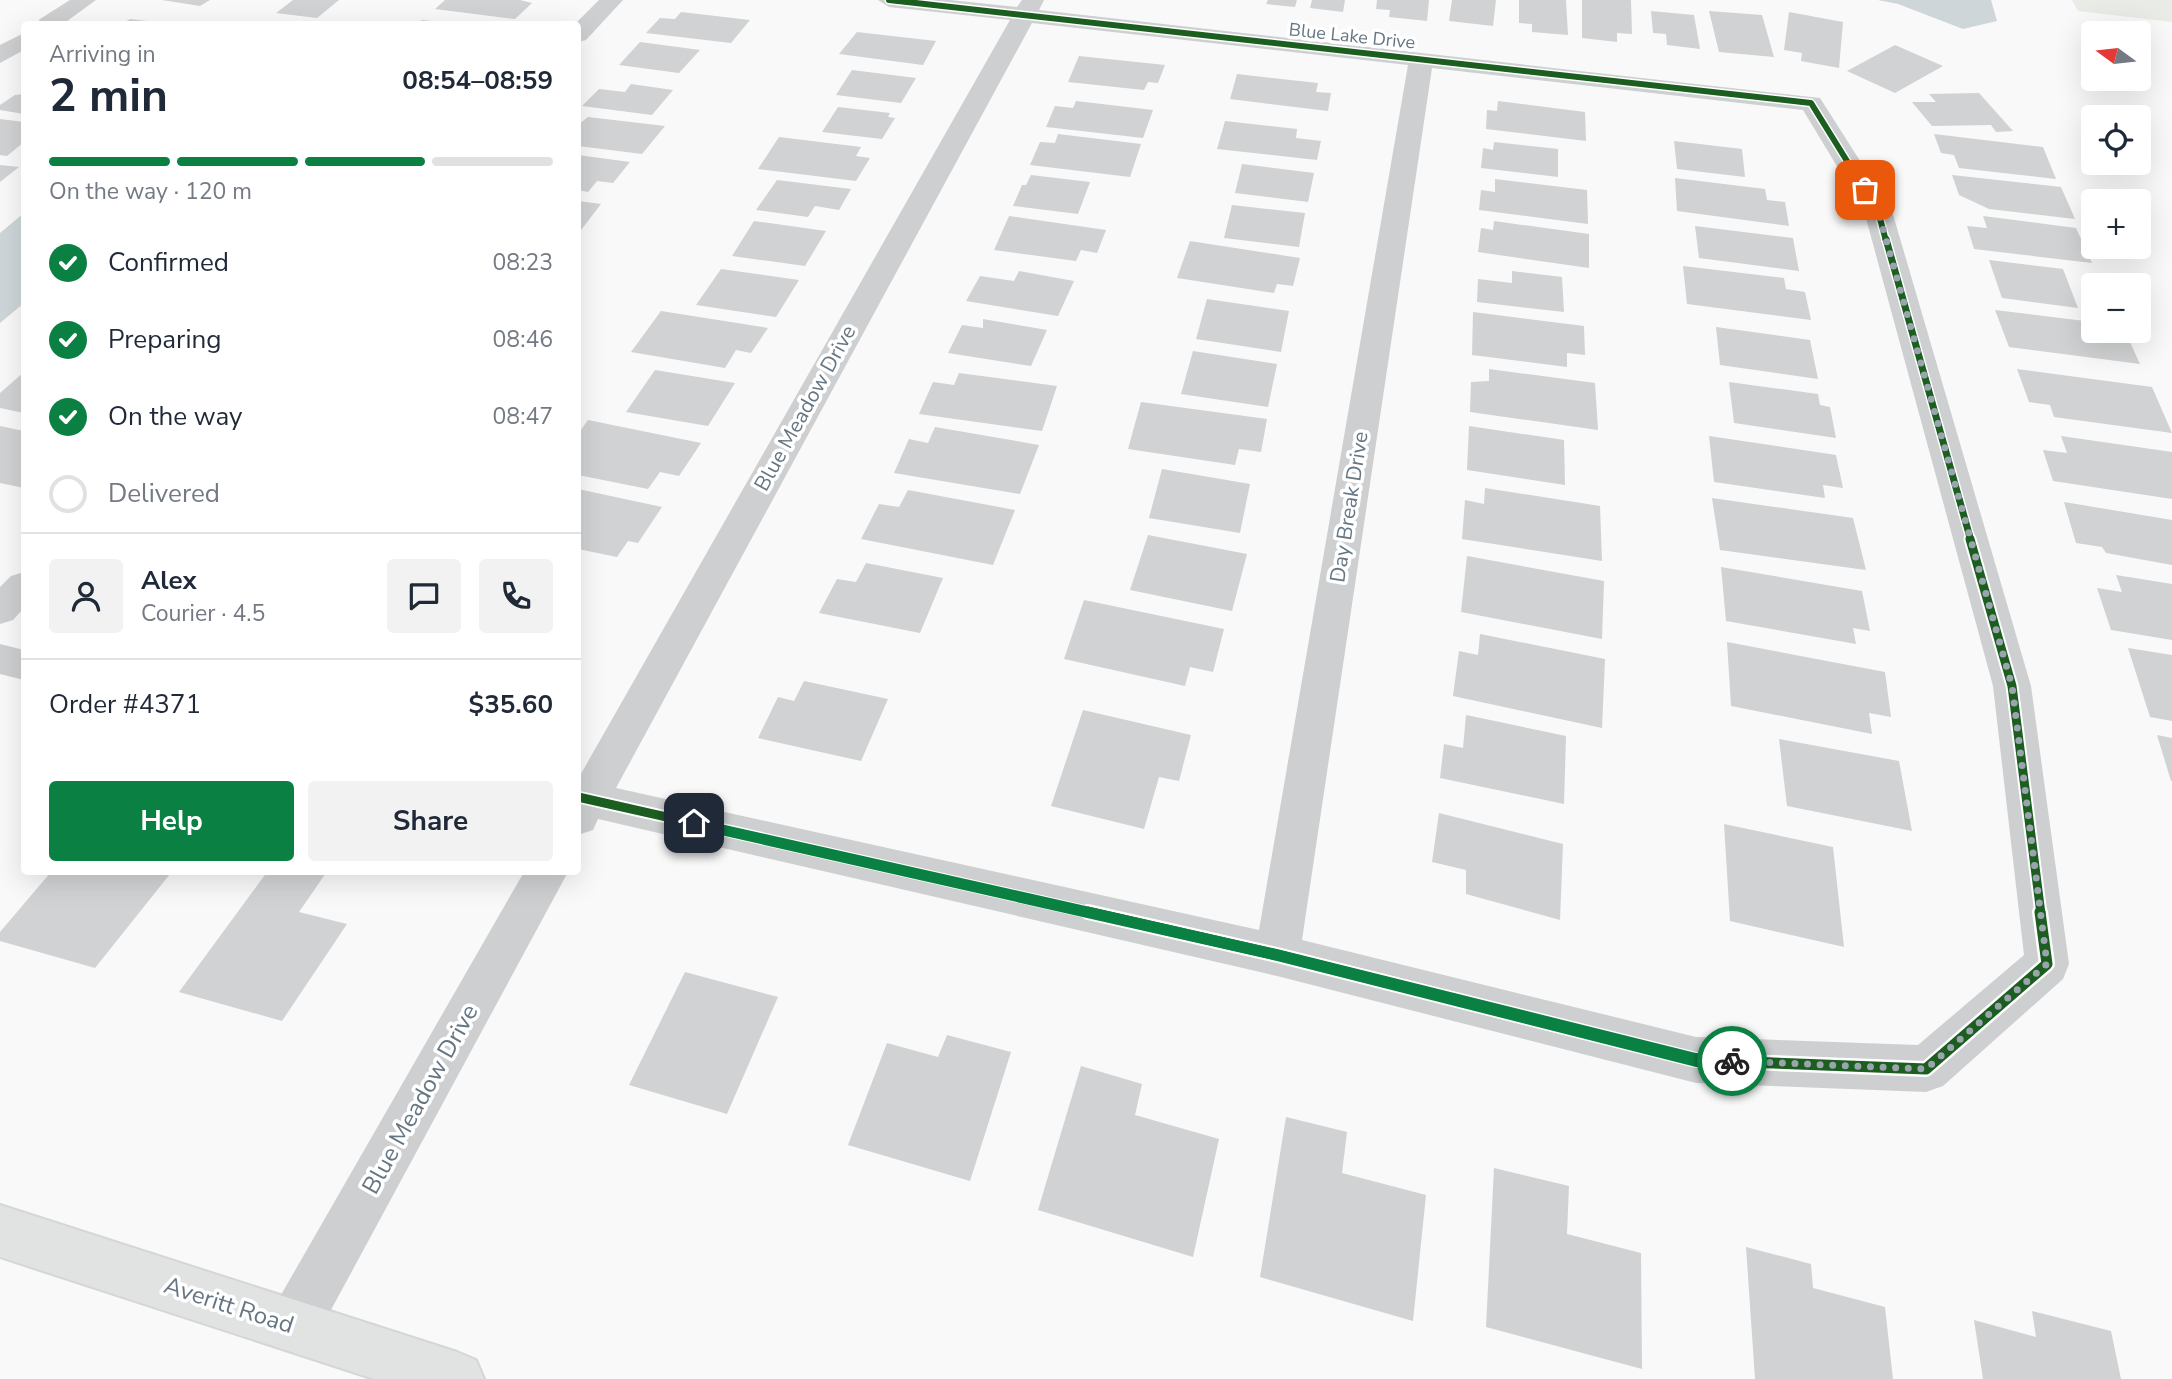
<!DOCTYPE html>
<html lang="en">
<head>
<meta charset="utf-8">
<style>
  body { margin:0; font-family:"Nunito Sans",sans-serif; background:#f2f2f3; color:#1f2937; height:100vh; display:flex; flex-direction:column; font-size:26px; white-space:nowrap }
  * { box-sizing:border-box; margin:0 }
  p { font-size:23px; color:#747a83 }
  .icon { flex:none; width:38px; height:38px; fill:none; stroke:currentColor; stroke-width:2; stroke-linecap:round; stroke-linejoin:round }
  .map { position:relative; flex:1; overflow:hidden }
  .side { position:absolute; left:21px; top:21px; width:560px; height:854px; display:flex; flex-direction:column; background:#fff; border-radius:7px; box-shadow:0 7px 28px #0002 }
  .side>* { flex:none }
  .needle { width:46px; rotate:285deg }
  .controls { position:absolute; left:2081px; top:21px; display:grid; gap:14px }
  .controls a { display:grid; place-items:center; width:70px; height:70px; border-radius:7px; background:#fff; box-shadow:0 7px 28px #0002; font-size:35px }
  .pin { position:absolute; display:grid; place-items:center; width:60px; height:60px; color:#fff; margin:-30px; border-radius:14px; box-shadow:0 4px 10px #0006 }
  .courier { position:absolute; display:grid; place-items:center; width:70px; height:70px; margin:-35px; border:5px solid #0b8043; border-radius:50%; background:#fff; color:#222; box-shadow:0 2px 9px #0007 }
  .head em { font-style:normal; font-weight:700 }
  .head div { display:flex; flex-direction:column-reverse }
  .head { display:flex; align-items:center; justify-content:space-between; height:119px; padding:0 28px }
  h1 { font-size:46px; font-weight:700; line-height:52px }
  .bar { display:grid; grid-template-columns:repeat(4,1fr); gap:10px 7px; align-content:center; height:84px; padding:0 28px }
  .bar i { height:9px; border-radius:5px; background:#e0e1e3 }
  .bar .on { background:#0b8043 }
  .bar p { grid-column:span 4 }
  .line { display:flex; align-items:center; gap:18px; padding:0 28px; border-top:2px solid #e0e1e3 }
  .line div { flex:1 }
  .round { display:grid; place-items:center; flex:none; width:74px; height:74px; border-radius:7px; background:#f2f2f3 }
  ol { padding:0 28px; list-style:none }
  li { display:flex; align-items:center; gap:21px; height:77px }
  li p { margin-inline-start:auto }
  li .icon { padding:7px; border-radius:50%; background:#0b8043; color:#fff; stroke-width:4 }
  li:last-child { color:#747a83 }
  li i { width:38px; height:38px; border:4px solid #e0e1e3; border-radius:50% }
  .action { display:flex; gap:14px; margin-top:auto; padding:14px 28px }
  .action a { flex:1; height:80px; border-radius:7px; background:#0b8043; color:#fff; font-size:28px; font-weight:700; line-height:80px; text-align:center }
  .action a+a { background:#f2f2f3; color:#1f2937 }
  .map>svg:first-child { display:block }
  .green { fill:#e8ebe6 }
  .water { fill:#ced6d9 }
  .building { fill:#d0d2d3 }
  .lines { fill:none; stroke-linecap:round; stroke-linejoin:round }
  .secondary-casing { stroke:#d5d6d7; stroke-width:4 }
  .street { fill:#cecfd0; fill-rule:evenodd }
  .secondary { fill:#e1e2e2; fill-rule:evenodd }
  .cycleway-far3-casing { stroke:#fff; stroke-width:9 }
  .cycleway-far2-casing { stroke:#fff; stroke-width:10 }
  .cycleway-far1-casing { stroke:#fff; stroke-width:13 }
  .cycleway-casing { stroke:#fff; stroke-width:16 }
  .cycleway-far3 { stroke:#1b5e20; stroke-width:6 }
  .cycleway-far2 { stroke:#1b5e20; stroke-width:7 }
  .cycleway-far1 { stroke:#1b5e20; stroke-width:9 }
  .cycleway { stroke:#1b5e20; stroke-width:11 }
  .route { fill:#0b8043 }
  .done { stroke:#99a4ac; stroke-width:7; stroke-dasharray:0 12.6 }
  .labels { text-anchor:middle; stroke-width:7; stroke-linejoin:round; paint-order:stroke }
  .far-street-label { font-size:18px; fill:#657683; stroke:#fff }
  .street-label { font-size:21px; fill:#657683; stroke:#fff }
  .near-street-label { font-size:24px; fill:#657683; stroke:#fff }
</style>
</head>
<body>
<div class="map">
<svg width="2172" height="1379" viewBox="0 0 2172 1379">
  <rect width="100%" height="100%" fill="#f9f9f9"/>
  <!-- green -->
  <path class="green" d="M2072,0H2172V22L2078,11Z"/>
  <!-- water -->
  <g class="water">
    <path d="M1878,0H1991L1997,21L1963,29L1898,4Z"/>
    <path d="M24,213V303L0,323V233Z"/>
  </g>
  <!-- building -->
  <g class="building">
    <path d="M162,0H210L200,6Z"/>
    <path d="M293,0H339L317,18L276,13Z"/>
    <path d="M445,0H520L532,3L515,19L435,9Z"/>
    <path d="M1268,0H1297L1295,7L1266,4Z"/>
    <path d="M1312,0H1345L1343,12L1310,8Z"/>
    <path d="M1377,0H1429L1427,21L1389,17L1390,10L1376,9Z"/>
    <path d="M1452,0H1496L1493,26L1449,21Z"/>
    <path d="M1519,0H1566L1568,35L1532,32V24L1519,23Z"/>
    <path d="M1582,0H1631L1632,34L1617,33V42L1582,38Z"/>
    <path d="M1651,11L1694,15L1700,49L1667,45L1666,34L1653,33Z"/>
    <path d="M1709,11L1762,15L1774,57L1719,52Z"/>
    <path d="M681,12L750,20L731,43L646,33L660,18L675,19Z"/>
    <path d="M1789,12L1843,22L1839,68L1801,61L1802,53L1784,50Z"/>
    <path d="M130,19L163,23V24H122Z"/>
    <path d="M422,20L450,23V24H417Z"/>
    <path d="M857,32L936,41L923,65L839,54Z"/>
    <path d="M640,42L700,50L679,73L619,65Z"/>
    <path d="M1895,45L1943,66L1895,93L1847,71Z"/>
    <path d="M1079,56L1165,65L1158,83L1148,82L1144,90L1068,82Z"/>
    <path d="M852,70L916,78L901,103L836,95Z"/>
    <path d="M1237,74L1318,83L1316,92L1331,93L1328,111L1230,99Z"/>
    <path d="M631,84L673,90L652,115L582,106L599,89L625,92Z"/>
    <path d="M1979,93L2013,131L1996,132L1991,125L1932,126L1912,102H1936L1929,94Z"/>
    <path d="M24,94V114L0,110V105L15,95Z"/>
    <path d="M1076,101L1153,110L1143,138L1046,127L1055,106L1073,108Z"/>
    <path d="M1498,101L1585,112L1586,141L1486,129L1487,110L1497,111Z"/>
    <path d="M838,107L890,113L888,117L895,118L882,139L822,132Z"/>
    <path d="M588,117L665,126L642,154L578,146V125Z"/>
    <path d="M0,119L24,122V142L7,156L0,155Z"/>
    <path d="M1225,121L1297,129L1296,138L1321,141L1317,160L1217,149Z"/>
    <path d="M1058,134L1141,144L1130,177L1030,165L1040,142L1055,143Z"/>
    <path d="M1934,134L2043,147L2056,179L1959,168L1954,155L1941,153Z"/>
    <path d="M779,137L861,147L856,156L870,158L856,181L758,169Z"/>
    <path d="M1674,141L1742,149L1745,177L1677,169Z"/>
    <path d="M1494,142L1558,149V177L1481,168L1483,148L1493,150Z"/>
    <path d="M578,155L630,162L613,183L597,181L588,192L578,190Z"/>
    <path d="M1242,164L1314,173L1308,202L1235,193Z"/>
    <path d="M0,165L19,167L0,182Z"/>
    <path d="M1031,175L1090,182L1078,214L1013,206L1022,185H1026Z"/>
    <path d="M1952,175L2061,187L2075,219L1989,209L1959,195Z"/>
    <path d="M1675,178L1765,189L1767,200L1785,202L1789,226L1677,211Z"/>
    <path d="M1495,179L1587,190L1588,224L1479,210L1481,190L1495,192Z"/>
    <path d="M777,180L851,189L839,210L815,206L808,217L756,210Z"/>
    <path d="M578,201L601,204L578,234Z"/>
    <path d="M1232,205L1305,213L1299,247L1224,238Z"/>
    <path d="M1009,216L1106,230L1097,253L1081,250L1076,261L994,250Z"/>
    <path d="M1983,216L2076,228L2092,263L1974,249L1967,226L1987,228Z"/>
    <path d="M754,221L826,231L805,266L732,256Z"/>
    <path d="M1494,221L1589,234V268L1478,252L1481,228L1493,230Z"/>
    <path d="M1695,226L1793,238L1799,271L1699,258Z"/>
    <path d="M1190,241L1300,258L1293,286L1277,284L1274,293L1177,278Z"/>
    <path d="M1989,260L2063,269L2078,308L2002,298Z"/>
    <path d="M1683,266L1784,278L1786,289L1805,292L1811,320L1687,304Z"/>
    <path d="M721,269L799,280L776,317L696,305Z"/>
    <path d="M1019,271L1074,281L1058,316L966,301L980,276L1014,281Z"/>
    <path d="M1512,271L1562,277L1564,312L1477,302L1478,279L1512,283Z"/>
    <path d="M1207,299L1289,311L1281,352L1196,339Z"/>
    <path d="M1995,310L2093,322V331H2125L2140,364L2009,347Z"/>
    <path d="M661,311L768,328L751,353L736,350L725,368L631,352Z"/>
    <path d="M1473,312L1584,326L1585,355L1567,353V367L1472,355Z"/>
    <path d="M983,319L1047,330L1031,366L948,353L962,325L983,328Z"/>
    <path d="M1716,327L1810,340L1818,379L1720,365Z"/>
    <path d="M1193,351L1277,364L1268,407L1181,394Z"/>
    <path d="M1489,369L1595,383L1598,430L1470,412L1471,382L1489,381Z"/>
    <path d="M2017,369L2152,387L2172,433L2054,417L2050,405L2029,402Z"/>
    <path d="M655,370L735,383L708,426L626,412Z"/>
    <path d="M24,372V413L0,408V393Z"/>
    <path d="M959,373L1057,386L1042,431L919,414L933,382L954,385Z"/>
    <path d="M1729,382L1818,394L1820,405L1830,407L1836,438L1734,423Z"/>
    <path d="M1141,402L1267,419L1261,452L1239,449L1235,465L1128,449Z"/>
    <path d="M588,420L701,443L679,476L660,472L648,489L578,475V434Z"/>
    <path d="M0,426L24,431V488L0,483Z"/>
    <path d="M1469,426L1564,440L1565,485L1467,470Z"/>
    <path d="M935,427L1039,445L1020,494L894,473L909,439L928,443Z"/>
    <path d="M1709,436L1836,455L1843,488L1823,485L1825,498L1714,482Z"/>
    <path d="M2061,436L2172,452V499L2053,481L2043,450L2067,453Z"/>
    <path d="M1162,469L1250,484L1240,533L1149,518Z"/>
    <path d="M1485,488L1600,506L1602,561L1462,539L1465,500L1484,504Z"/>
    <path d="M578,489L662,507L638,543L628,541L617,557L578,549Z"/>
    <path d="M908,490L1015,510L993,565L861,539L879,504L899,507Z"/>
    <path d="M1712,498L1853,518L1866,570L1720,550Z"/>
    <path d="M2064,502L2172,520V565L2106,553L2102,547L2076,543Z"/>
    <path d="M1148,535L1247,554L1232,611L1130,590Z"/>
    <path d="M1467,556L1604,581L1602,639L1461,612Z"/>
    <path d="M866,563L943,578L920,633L819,613L837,579L856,582Z"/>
    <path d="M1721,567L1862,591L1870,631L1853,628L1856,644L1726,621Z"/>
    <path d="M2116,575L2172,584V640L2111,630L2097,588L2122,592Z"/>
    <path d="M1084,600L1224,629L1213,672L1190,667L1185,686L1064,659Z"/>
    <path d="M1480,634L1605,659L1602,728L1453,696L1459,651L1478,655Z"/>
    <path d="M1727,642L1885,672L1891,717L1869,713L1872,734L1731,706Z"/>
    <path d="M2128,648L2172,655V721L2150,717Z"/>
    <path d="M804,681L888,699L861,761L758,738L778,697L794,701Z"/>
    <path d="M1083,710L1191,735L1179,781L1159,777L1144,829L1051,806Z"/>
    <path d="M1466,715L1566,736L1564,804L1440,778L1444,744L1463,748Z"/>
    <path d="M2157,735L2172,738V781H2171Z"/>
    <path d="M1779,739L1899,761L1912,831L1787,806Z"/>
    <path d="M1439,813L1563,844L1560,920L1466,894V870L1432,862Z"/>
    <path d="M1724,824L1833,847L1844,947L1730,921Z"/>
    <path d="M51,872H162L170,874L95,968L0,941V932Z"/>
    <path d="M267,872L326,873L299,912L347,924L282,1021L179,992Z"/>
    <path d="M685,972L778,997L727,1114L629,1085Z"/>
    <path d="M947,1035L1011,1052L970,1181L848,1145L887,1043L938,1057Z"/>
    <path d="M1081,1066L1142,1084L1135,1115L1219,1139L1193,1257L1038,1210Z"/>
    <path d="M1286,1117L1347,1132L1342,1173L1426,1195L1413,1321L1260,1277Z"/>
    <path d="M1494,1168L1569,1186L1567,1234L1641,1253L1642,1369L1486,1327Z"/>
    <path d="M1746,1247L1811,1264L1813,1288L1885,1307L1893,1379H1755Z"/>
    <path d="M2032,1311L2111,1331L2121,1379H1983L1974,1320L2036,1337Z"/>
  </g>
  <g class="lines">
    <!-- secondary casing -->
    <g class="secondary-casing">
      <path id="secondary" d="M0,1205L457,1352L476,1360L484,1379H374L0,1257Z"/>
    </g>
    <!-- street -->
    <g class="street">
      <path d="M70,0H96L63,24H37L40,19Z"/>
      <path d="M599,0H623L586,40L578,42L575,24Z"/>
      <path d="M878,0H950L1017,7L1022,0H1044L1039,10L1820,98L1892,211L2031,686L2069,964L2063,979L1943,1086L1926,1092L1696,1083L1277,976L598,819L593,830L578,835V779L1010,20L889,7ZM1032,23L1408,65L1259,930L616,788ZM1432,68L1803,110L1864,211L1993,686L2024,955L1918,1045L1696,1037L1302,940Z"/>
      <path d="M24,33V50L0,63V45Z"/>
      <path d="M24,572V608L13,620L0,624V587L11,576Z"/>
      <path d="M0,644L24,650V680L0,674Z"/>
      <path d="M524,872H568L312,1345L293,1353L274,1345L266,1326L274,1307Z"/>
    </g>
    <!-- secondary -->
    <use href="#secondary" class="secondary"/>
    <!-- cycleway-far3 casing -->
    <g class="cycleway-far3-casing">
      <path id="cycleway-far3" d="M889,0L1811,103L1878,211L1886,241"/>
    </g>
    <!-- cycleway-far2 casing -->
    <g class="cycleway-far2-casing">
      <path id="cycleway-far2" d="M1886,239L1971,541"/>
    </g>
    <!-- cycleway-far1 casing -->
    <g class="cycleway-far1-casing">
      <g id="cycleway-far1">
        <path d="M1970,539L2012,686L2041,914"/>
        <path d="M578,797L1096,914"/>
      </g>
    </g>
    <!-- cycleway casing -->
    <g class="cycleway-casing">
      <path id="cycleway" d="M1088,912L1277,955L1696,1060L1926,1069L2047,964L2040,912"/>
    </g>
    <!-- cycleway-far3 -->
    <use href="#cycleway-far3" class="cycleway-far3"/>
    <!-- cycleway-far2 -->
    <use href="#cycleway-far2" class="cycleway-far2"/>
    <!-- cycleway-far1 -->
    <use href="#cycleway-far1" class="cycleway-far1"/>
    <!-- cycleway -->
    <use href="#cycleway" class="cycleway"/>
  </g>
  <!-- route -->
  <path class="route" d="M694,818L1277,949L1696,1053L1732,1055L1739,1061L1732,1068L1696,1067L1277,961L694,829L687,823Z"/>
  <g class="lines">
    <!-- done -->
    <path class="done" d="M1732,1061L1926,1069L2047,964L2012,686L1878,211L1865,190"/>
  </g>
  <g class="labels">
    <!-- far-street labels -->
    <g class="far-street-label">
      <text transform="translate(1352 36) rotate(6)" y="6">Blue Lake Drive</text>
    </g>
    <!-- street labels -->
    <g class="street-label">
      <text transform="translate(805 408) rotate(-61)" y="7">Blue Meadow Drive</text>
      <text transform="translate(1349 507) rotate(-81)" y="7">Day Break Drive</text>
    </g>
    <!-- near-street labels -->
    <g class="near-street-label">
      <text transform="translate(420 1099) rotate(-61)" y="8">Blue Meadow Drive</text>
      <text transform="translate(229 1305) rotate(18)" y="8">Averitt Road</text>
    </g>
  </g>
</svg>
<div class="controls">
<a><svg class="needle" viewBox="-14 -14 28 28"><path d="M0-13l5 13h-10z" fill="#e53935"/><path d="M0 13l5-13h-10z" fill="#747a83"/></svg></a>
<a><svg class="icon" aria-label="locate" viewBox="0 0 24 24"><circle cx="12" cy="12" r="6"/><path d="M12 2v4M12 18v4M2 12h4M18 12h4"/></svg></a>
<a>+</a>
<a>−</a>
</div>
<div class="pin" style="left:1865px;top:190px;background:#ea580c"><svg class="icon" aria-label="bag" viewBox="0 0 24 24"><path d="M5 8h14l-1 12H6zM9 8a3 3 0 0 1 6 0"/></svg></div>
<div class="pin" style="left:694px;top:823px;background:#1f2937"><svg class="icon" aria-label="home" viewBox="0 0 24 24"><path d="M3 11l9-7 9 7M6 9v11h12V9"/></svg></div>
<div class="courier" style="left:1732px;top:1061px"><svg class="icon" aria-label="bike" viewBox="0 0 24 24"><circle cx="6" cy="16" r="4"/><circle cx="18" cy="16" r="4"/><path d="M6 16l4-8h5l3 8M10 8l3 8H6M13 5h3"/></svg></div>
<section class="side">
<div class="head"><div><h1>2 min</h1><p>Arriving in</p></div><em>08:54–08:59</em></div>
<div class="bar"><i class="on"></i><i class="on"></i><i class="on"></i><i></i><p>On the way · 120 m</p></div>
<ol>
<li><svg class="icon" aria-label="check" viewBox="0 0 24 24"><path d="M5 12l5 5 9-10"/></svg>Confirmed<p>08:23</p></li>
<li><svg class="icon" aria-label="check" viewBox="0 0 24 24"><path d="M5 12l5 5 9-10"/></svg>Preparing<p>08:46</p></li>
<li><svg class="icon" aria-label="check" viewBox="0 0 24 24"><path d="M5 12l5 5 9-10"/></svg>On the way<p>08:47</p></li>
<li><i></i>Delivered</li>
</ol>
<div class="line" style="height:126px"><a class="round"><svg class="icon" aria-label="person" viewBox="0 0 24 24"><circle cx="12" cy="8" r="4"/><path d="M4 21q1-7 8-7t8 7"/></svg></a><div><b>Alex</b><p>Courier · 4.5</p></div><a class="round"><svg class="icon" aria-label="chat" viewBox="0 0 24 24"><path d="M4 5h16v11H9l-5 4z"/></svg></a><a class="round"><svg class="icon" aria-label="phone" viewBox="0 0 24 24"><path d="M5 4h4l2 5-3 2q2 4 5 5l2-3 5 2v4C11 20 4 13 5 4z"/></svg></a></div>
<div class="line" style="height:91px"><div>Order #4371</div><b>$35.60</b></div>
<div class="action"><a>Help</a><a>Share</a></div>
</section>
</div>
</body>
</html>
